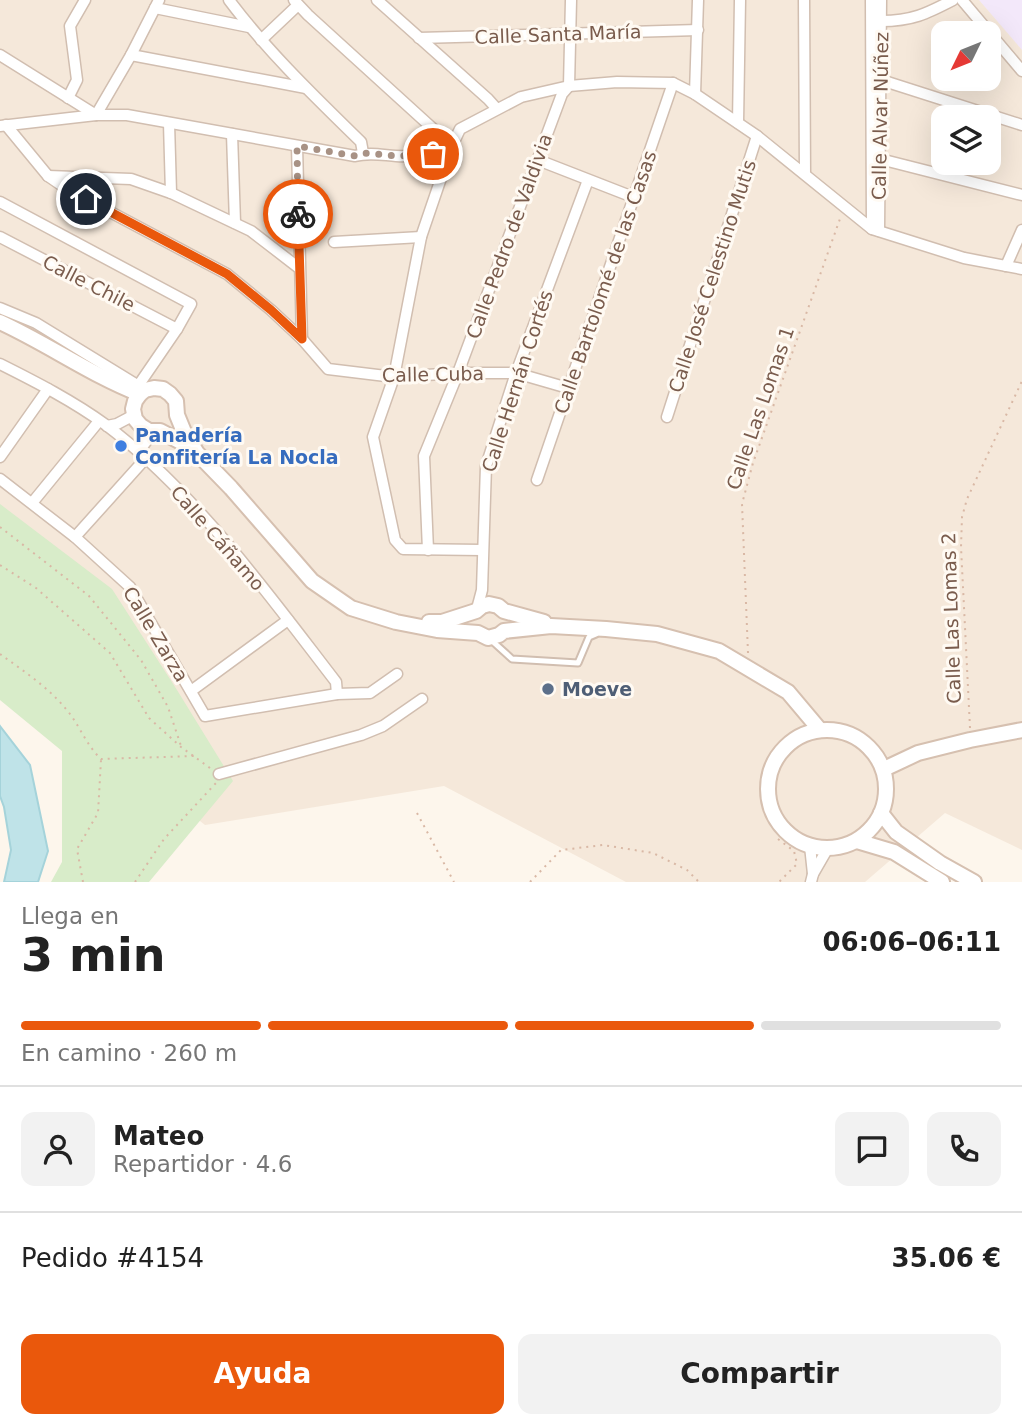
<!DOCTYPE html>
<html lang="es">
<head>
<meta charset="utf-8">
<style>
  body { margin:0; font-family:"DejaVu Sans",sans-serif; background:#f2f2f2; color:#222; height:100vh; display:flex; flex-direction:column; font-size:26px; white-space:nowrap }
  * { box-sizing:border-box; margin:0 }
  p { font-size:23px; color:#767676 }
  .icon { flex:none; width:38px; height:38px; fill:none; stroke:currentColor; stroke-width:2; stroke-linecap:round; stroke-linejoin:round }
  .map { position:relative; height:882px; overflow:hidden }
  .drawer { display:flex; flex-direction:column; background:#fff; flex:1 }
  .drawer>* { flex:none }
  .needle { width:46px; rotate:227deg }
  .controls { position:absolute; left:931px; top:21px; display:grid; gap:14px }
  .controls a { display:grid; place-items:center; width:70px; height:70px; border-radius:14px; background:#fff; box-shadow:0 7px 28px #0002; font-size:35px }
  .pin { position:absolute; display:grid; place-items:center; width:60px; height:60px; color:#fff; margin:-30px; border:4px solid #fff; border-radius:50%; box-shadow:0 2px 7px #0007 }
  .courier { position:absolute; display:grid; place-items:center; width:70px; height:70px; margin:-35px; border:5px solid #ea580c; border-radius:50%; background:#fff; color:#222; box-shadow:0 2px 9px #0007 }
  .summary em { font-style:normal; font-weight:600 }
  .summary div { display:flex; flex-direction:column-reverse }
  .summary { display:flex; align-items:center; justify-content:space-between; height:119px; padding:0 21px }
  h1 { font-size:46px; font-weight:600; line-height:52px }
  .bar { display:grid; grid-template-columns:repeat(4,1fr); gap:10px 7px; align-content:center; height:84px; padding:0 21px }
  .bar i { height:9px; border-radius:5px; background:#e0e0e0 }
  .bar .active { background:#ea580c }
  .bar p { grid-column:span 4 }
  .line { display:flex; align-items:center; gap:18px; padding:0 21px; border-top:2px solid #e0e0e0 }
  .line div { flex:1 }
  .round { display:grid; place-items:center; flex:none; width:74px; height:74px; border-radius:14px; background:#f2f2f2 }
  .button { display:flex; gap:14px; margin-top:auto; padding:14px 21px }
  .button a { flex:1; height:80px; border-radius:14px; background:#ea580c; color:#fff; font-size:28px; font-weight:600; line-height:80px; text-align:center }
  .button a+a { background:#f2f2f2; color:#222 }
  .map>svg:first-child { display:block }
  .residential { fill:#f5e8da; fill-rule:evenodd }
  .education { fill:#f3e8fa }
  .green { fill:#d8ecc9 }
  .water { fill:#bfe3e8; stroke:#a5d3da; stroke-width:2 }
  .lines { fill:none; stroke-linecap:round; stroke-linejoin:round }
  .lane-casing { stroke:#d1beb0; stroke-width:9 }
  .street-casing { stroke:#d1beb0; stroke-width:13 }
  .secondary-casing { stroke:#d6c0b0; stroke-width:18 }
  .path { stroke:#d9b8a5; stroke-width:2; stroke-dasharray:2 5; stroke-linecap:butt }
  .lane { stroke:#fff; stroke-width:5 }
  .street { stroke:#fff; stroke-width:10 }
  .secondary { stroke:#fff; stroke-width:14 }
  .done { stroke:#a89285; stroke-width:7; stroke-dasharray:0 12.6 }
  .route { stroke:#ea580c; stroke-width:9 }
  .shop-dot { fill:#3f7fe0; stroke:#fffaf3; stroke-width:2.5 }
  .service-dot { fill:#5c6f8a; stroke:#fffaf3; stroke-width:2.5 }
  .labels { text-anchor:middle; stroke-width:6; stroke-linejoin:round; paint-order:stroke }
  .street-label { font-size:19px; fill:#7a5c4d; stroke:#fffaf3 }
  .shop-label { font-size:19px; font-weight:bold; fill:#366cbe; stroke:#fffaf3; text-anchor:start }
  .service-label { font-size:19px; font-weight:bold; fill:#4e5e75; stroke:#fffaf3; text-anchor:start }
</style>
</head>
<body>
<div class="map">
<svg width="1022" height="882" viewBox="0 0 1022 882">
  <rect width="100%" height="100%" fill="#fdf6ec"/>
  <!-- residential -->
  <path class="residential" d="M0,0H1022V850L945,813L865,882H626L444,786L205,825L0,661ZM943,33H989V79H943ZM943,117H989V163H943Z"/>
  <!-- education -->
  <path class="education" d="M979,0H1022V50Z"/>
  <!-- green -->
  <path class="green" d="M0,504L112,589L177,690L233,781L149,882H51L62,862V751L0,700Z"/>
  <!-- water -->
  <path class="water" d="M0,726L30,765L48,851L38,882H4L11,850L4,807L0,796Z"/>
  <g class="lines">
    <!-- lane casing -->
    <g class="lane-casing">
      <path id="lane" d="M491,640L512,659L578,663L589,637L596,634"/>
    </g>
    <!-- street casing -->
    <g class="street-casing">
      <g id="street">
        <path d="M229,0C268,52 315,97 361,142L363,153"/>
        <path d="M377,0L488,99L497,109"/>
        <path d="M804,0L805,174"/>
        <path d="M871,0L872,229"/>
        <path d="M962,0L1022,71"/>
        <path d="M155,8L249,27"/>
        <path d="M881,21C912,21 926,14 953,0"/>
        <path d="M419,38L698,30"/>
        <path d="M261,40L298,5"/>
        <path d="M0,55L96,115"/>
        <path d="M131,55L306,88"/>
        <path d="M881,80L1022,125"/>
        <path d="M695,94L698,0"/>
        <path d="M68,98L77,80L70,26L85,0"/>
        <path d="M96,115L131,55L159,0"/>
        <path d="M169,123L171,193"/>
        <path d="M738,123L740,0"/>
        <path d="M6,125L48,176L67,189L227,274L271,310L302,339L328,369L394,377L458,373H516L568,388"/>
        <path d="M0,126L96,115H127L355,156C369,152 382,155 396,156C416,157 434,154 452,146L308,15L294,0"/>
        <path d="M232,134L235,223"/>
        <path d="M297,146L302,339"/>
        <path d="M880,159L1022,195"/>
        <path d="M538,160L633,197"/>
        <path d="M48,176L131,179L171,193L251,231L299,268"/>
        <path d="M0,202L191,304L177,329L138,386"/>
        <path d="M879,231L881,0"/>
        <path d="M0,237L177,329"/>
        <path d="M334,242L421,237"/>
        <path d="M1006,266L1022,230"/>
        <path d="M0,308L36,323L142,388"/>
        <path d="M0,364C36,382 73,401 106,425C195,492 268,594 336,682L337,694"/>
        <path d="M667,417L757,136"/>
        <path d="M107,426L117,424L134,415"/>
        <path d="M142,454V447L154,431"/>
        <path d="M0,457L48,389"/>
        <path d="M0,479L75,537L130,587L205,716L337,694L370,693L397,674"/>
        <path d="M537,480L673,83"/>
        <path d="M32,503L99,421"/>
        <path d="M75,537L146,458"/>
        <path d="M428,550L424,456L458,373L562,94L569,86L571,0"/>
        <path d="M482,550L403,549L395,540L373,437L394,377L421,237L452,146L460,129L521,97L569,86L617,82L673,83L695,94L757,136L872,229L964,258L1022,269"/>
        <path d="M477,609L482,590L486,466L516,373L588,180"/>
        <path d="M191,691L288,620"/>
        <path d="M219,774L361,735L383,726L422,699"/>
        <path d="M810,846L813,874"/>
        <path d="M811,882L813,874L828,848"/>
      </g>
    </g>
    <!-- secondary casing -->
    <g class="secondary-casing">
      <g id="secondary">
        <path d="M0,322C48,344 91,375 140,394"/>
        <path d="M197,453L184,432L177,415L176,401L170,394L163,389L154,388L145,390L140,394L135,401L133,409L135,419L141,426L149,431H160L181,442L197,453L231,488L312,581L351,608L396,622L437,630L478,633L488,638L499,635L504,631L551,626L606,629L657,634L719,651L788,692L820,730"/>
        <path d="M429,622H442L476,611L482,606L489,604L498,606L504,611L544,622"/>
        <circle cx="827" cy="789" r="59"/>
        <path d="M884,769L918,753L970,740L1022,730"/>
        <path d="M881,813L896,832L940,863L974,882"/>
        <path d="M857,841L894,852L942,882"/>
      </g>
    </g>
    <!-- path -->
    <g class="path">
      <path d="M0,527L89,596L141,660L168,707L181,746"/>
      <path d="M0,565L36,588L110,653L149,718L181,747L210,768"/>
      <path d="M748,653L742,504L753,463L841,216"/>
      <path d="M0,654C25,672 51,689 70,714C81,729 88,747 101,759L194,756"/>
      <path d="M970,728L961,547L962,517L967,499L1022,381"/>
      <path d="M417,813L454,882"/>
      <path d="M778,839L794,851L797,864L779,882"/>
      <path d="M83,882L77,849L98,813L101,760"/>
      <path d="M135,882L164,839L216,783"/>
      <path d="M530,882L561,850L603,845L653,853L687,870L699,882"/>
    </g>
    <!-- lane -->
    <use href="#lane" class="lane"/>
    <!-- street -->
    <use href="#street" class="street"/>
    <!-- secondary -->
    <use href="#secondary" class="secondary"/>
  </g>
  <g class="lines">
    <!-- done -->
    <path class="done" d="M298,214L297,146L355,156L363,153L398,156L433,154"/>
    <!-- route -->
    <path class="route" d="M86,199L227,274L271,310L302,339L298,214"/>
  </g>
  <!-- markers -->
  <circle class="shop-dot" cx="121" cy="446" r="7"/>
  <circle class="service-dot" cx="548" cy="689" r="7"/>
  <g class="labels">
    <!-- street labels -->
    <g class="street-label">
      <text transform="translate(558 34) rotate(-2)" y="7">Calle Santa María</text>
      <text transform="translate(880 116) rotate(-89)" y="7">Calle Alvar Núñez</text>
      <text transform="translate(509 236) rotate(-70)" y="7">Calle Pedro de Valdivia</text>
      <text transform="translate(712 276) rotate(-72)" y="7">Calle José Celestino Mutis</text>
      <text transform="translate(605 282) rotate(-71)" y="7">Calle Bartolomé de las Casas</text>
      <text transform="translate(89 283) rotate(27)" y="7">Calle Chile</text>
      <text transform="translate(433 374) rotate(-1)" y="7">Calle Cuba</text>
      <text transform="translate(517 381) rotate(-72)" y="7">Calle Hernán Cortés</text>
      <text transform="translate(760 408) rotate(-71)" y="7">Calle Las Lomas 1</text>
      <text transform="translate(218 538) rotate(49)" y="7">Calle Cáñamo</text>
      <text transform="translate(951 618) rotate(-92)" y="7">Calle Las Lomas 2</text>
      <text transform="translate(156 634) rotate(59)" y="7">Calle Zarza</text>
    </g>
    <!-- shop labels -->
    <g class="shop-label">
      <text x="135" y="442">Panadería<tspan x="135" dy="22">Confitería La Nocla</tspan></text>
    </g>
    <!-- service labels -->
    <g class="service-label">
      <text x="562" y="696">Moeve</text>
    </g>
  </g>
</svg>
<div class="controls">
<a><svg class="needle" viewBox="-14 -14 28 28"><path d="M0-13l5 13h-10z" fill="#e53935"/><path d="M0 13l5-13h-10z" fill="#767676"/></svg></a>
<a><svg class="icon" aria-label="layers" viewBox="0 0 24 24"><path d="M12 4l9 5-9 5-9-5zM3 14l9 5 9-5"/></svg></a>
</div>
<div class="pin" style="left:433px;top:154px;background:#ea580c"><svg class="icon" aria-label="bag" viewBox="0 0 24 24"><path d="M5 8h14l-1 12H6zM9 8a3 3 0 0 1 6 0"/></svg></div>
<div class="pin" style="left:86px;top:199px;background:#1f2937"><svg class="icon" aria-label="home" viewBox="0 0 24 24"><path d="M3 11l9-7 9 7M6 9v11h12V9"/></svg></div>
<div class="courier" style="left:298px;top:214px"><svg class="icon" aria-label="bike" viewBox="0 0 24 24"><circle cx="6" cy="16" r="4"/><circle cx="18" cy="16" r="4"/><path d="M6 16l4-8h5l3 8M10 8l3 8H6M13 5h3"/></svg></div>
</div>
<section class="drawer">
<div class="summary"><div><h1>3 min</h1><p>Llega en</p></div><em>06:06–06:11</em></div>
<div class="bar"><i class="active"></i><i class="active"></i><i class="active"></i><i></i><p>En camino · 260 m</p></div>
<div class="line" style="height:126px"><a class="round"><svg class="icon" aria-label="person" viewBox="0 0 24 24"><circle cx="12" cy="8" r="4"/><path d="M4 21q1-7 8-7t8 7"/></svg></a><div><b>Mateo</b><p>Repartidor · 4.6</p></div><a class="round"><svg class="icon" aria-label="chat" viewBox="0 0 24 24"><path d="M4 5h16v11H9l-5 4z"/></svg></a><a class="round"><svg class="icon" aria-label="phone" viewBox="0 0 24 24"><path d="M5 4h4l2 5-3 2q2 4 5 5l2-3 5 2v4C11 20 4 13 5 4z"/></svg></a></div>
<div class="line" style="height:91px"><div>Pedido #4154</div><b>35.06 €</b></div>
<div class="button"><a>Ayuda</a><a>Compartir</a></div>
</section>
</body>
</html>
